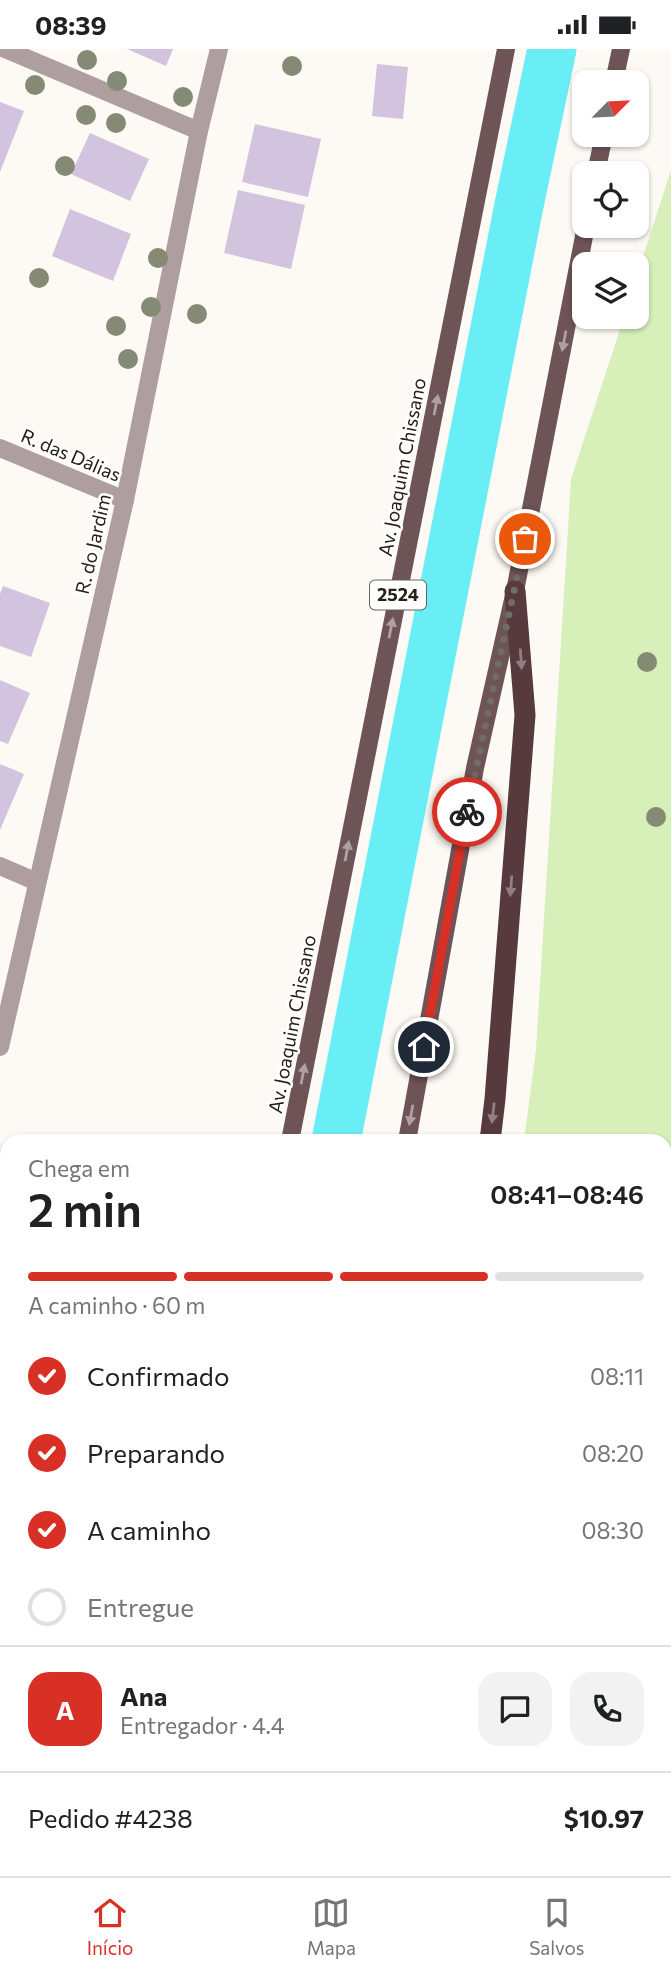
<!DOCTYPE html>
<html lang="pt">
<head>
<meta charset="utf-8">
<style>
  body { margin:0; font-family:Commissioner,sans-serif; background:#f2f2f2; color:#202124; height:100vh; display:flex; flex-direction:column; font-size:26px; white-space:nowrap }
  * { box-sizing:border-box; margin:0 }
  p { font-size:23px; color:#757577 }
  .icon { flex:none; width:38px; height:38px; fill:none; stroke:currentColor; stroke-width:2; stroke-linecap:round; stroke-linejoin:round }
  .map { position:relative; flex:1; overflow:hidden }
  .panel { position:absolute; left:0px; top:1085px; width:672px; height:742px; display:flex; flex-direction:column; background:#fff; border-radius:21px 21px 0 0; box-shadow:0 2px 5px #0004 }
  .panel>* { flex:none }
  .needle { width:46px; rotate:66deg }
  .tools { position:absolute; left:572px; top:21px; display:grid; gap:14px }
  .tools a { display:grid; place-items:center; width:77px; height:77px; border-radius:14px; background:#fff; box-shadow:0 2px 5px #0004; font-size:35px }
  .pin { position:absolute; display:grid; place-items:center; width:60px; height:60px; color:#fff; margin:-30px; border:4px solid #fff; border-radius:50%; box-shadow:0 2px 7px #0007 }
  .courier { position:absolute; display:grid; place-items:center; width:70px; height:70px; margin:-35px; border:5px solid #d93025; border-radius:50%; background:#fff; color:#222; box-shadow:0 2px 9px #0007 }
  .summary em { font-style:normal; font-weight:600 }
  .summary div { display:flex; flex-direction:column-reverse }
  .summary { display:flex; align-items:center; justify-content:space-between; height:119px; padding:0 28px }
  h1 { font-size:46px; font-weight:600; line-height:52px }
  .bar { display:grid; grid-template-columns:repeat(4,1fr); gap:10px 7px; align-content:center; height:84px; padding:0 28px }
  .bar i { height:9px; border-radius:5px; background:#e0e0e0 }
  .bar .selected { background:#d93025 }
  .bar p { grid-column:span 4 }
  .line { display:flex; align-items:center; gap:18px; padding:0 28px; border-top:2px solid #e0e0e0 }
  .line div { flex:1 }
  .round { display:grid; place-items:center; flex:none; width:74px; height:74px; border-radius:21px; background:#f2f2f2 }
  ol { padding:0 28px; list-style:none }
  li { display:flex; align-items:center; gap:21px; height:77px }
  li p { margin-inline-start:auto }
  li .icon { padding:7px; border-radius:50%; background:#d93025; color:#fff; stroke-width:4 }
  li:last-child { color:#757577 }
  li i { width:38px; height:38px; border:4px solid #e0e0e0; border-radius:50% }
  .status { display:flex; justify-content:space-between; align-items:center; height:49px; padding:0 35px; background:#fff; direction:ltr }
  .status svg { height:19px; fill:currentColor }
  .menu { display:flex; justify-content:space-around; align-items:center; height:98px; border-top:2px solid #e0e0e0; background:#fff; font-size:19px; color:#757577 }
  .menu a { display:grid; justify-items:center; gap:4px }
  .menu .selected { color:#d93025 }
  .map>svg:first-child { display:block }
  .green { fill:#d7f0ba }
  .lines { fill:none; stroke-linecap:round; stroke-linejoin:round }
  .river { stroke:#69eef5; stroke-width:49 }
  .building { fill:#d2c3de }
  .street { stroke:#ae9ea0; stroke-width:18 }
  .primary { stroke:#6e5457; stroke-width:18 }
  .highway { stroke:#563a3e; stroke-width:21 }
  .tree { fill:#848a74 }
  .oneway { fill:#afa1a3 }
  .oneway2 { fill:#917f82 }
  .done { stroke:#716c64; stroke-width:7; stroke-dasharray:0 12.6 }
  .route { stroke:#d93025; stroke-width:9 }
  .labels { text-anchor:middle; stroke-width:5; stroke-linejoin:round; paint-order:stroke }
  .shield { fill:#fff; stroke:#67635c; stroke-width:2 }
  .shield-label { font-size:18px; font-weight:bold; fill:#262016 }
  .street-label { font-size:19px; fill:#262016; stroke:#fff }
</style>
</head>
<body>
<div class="status"><b>08:39</b><svg viewBox="0 0 49 12"><path d="M0 12V9h3v3zM5 12V6h3v6zM10 12V3h3v9zM15 12V0h3v12zM26 1h20v11H26zM47 4h2v5h-2z"/></svg></div>
<div class="map">
<svg width="671" height="1827" viewBox="0 0 671 1827">
  <rect width="100%" height="100%" fill="#fdf9f4"/>
  <!-- green -->
  <path class="green" d="M671,121V1775L665,1773V1092H524L536,1000L571,430L624,268H637V226Z"/>
  <g class="lines">
    <!-- river -->
    <g class="river">
      <path d="M336,1092L518,161L552,0"/>
      <path d="M156,1827L159,1820"/>
    </g>
  </g>
  <!-- building -->
  <g class="building">
    <path d="M127,0H173L166,17Z"/>
    <path d="M377,15L408,18L403,70L372,67Z"/>
    <path d="M0,53L24,62L0,123Z"/>
    <path d="M255,75L321,90L308,148L242,133Z"/>
    <path d="M90,84L149,110L130,152L71,125Z"/>
    <path d="M238,141L305,156L291,220L224,204Z"/>
    <path d="M70,160L131,185L113,232L52,207Z"/>
    <path d="M3,537L50,554L31,608L0,597V545Z"/>
    <path d="M0,631L30,644L8,695L0,692Z"/>
    <path d="M0,715L24,725L0,781Z"/>
    <path d="M6,1264H7V1351L0,1349V1284Z"/>
    <path d="M0,1369L7,1370V1455L0,1453Z"/>
    <path d="M0,1458L7,1460V1566L0,1564Z"/>
    <path d="M665,1628L671,1630V1740L665,1738Z"/>
  </g>
  <g class="lines">
    <!-- street -->
    <g class="street">
      <path d="M5,0L199,82"/>
      <path d="M0,399L125,451"/>
      <path d="M0,817L37,833"/>
      <path d="M0,998L125,451L199,82L219,0"/>
    </g>
    <!-- primary -->
    <g class="primary">
      <path d="M614,33L621,0"/>
      <path d="M596,124L604,86"/>
      <path d="M290,1092L506,0"/>
      <path d="M407,1092L475,719L515,542L586,177"/>
      <path d="M100,1827L102,1820"/>
      <path d="M218,1827L220,1820"/>
    </g>
    <!-- highway -->
    <g class="highway">
      <path d="M490,1092L495,1050L525,666L515,542"/>
      <path d="M0,1615L7,1617"/>
      <path d="M0,1676L7,1678"/>
      <path d="M665,1813L671,1815"/>
      <path d="M497,1820L524,1827"/>
      <path d="M359,1827L361,1820"/>
      <path d="M396,1827L406,1820"/>
    </g>
  </g>
  <!-- trees -->
  <g class="tree">
    <circle cx="87" cy="11" r="10"/>
    <circle cx="292" cy="17" r="10"/>
    <circle cx="117" cy="32" r="10"/>
    <circle cx="35" cy="36" r="10"/>
    <circle cx="183" cy="48" r="10"/>
    <circle cx="86" cy="66" r="10"/>
    <circle cx="116" cy="74" r="10"/>
    <circle cx="65" cy="117" r="10"/>
    <circle cx="158" cy="209" r="10"/>
    <circle cx="39" cy="229" r="10"/>
    <circle cx="151" cy="258" r="10"/>
    <circle cx="197" cy="265" r="10"/>
    <circle cx="116" cy="277" r="10"/>
    <circle cx="128" cy="310" r="10"/>
    <circle cx="647" cy="613" r="10"/>
    <circle cx="656" cy="768" r="10"/>
  </g>
  <!-- one-way arrows -->
  <defs><path id="oneway-solid" d="M-6-.8H1V-3.2L6.5 0L1 3.2V.8H-6Z" transform="scale(1.75)"/></defs>
  <g class="oneway">
    <use href="#oneway-solid" transform="translate(564 292) rotate(101)"/>
    <use href="#oneway-solid" transform="translate(436 356) rotate(-79)"/>
    <use href="#oneway-solid" transform="translate(391 579) rotate(-79)"/>
    <use href="#oneway-solid" transform="translate(347 802) rotate(-79)"/>
    <use href="#oneway-solid" transform="translate(303 1025) rotate(-79)"/>
    <use href="#oneway-solid" transform="translate(411 1066) rotate(100)"/>
  </g>
  <g class="oneway2">
    <use href="#oneway-solid" transform="translate(521 610) rotate(86)"/>
    <use href="#oneway-solid" transform="translate(511 837) rotate(94)"/>
    <use href="#oneway-solid" transform="translate(493 1064) rotate(97)"/>
  </g>
  <g class="lines">
    <!-- done -->
    <path class="done" d="M467,763L525,490"/>
    <!-- route -->
    <path class="route" d="M424,998L467,763"/>
  </g>
  <g class="labels">
    <!-- shield labels -->
    <rect class="shield" x="370" y="531.5" width="56" height="29" rx="5"/>
    <g class="shield-label">
      <text x="398" y="552">2524</text>
    </g>
    <!-- street labels -->
    <g class="street-label">
      <text transform="translate(71 406) rotate(23)" y="7">R. das Dálias</text>
      <text transform="translate(402 418) rotate(-79)" y="7">Av. Joaquim Chissano</text>
      <text transform="translate(93 495) rotate(-77)" y="7">R. do Jardim</text>
      <text transform="translate(292 975) rotate(-79)" y="7">Av. Joaquim Chissano</text>
    </g>
  </g>
</svg>
<div class="tools">
<a><svg class="needle" viewBox="-14 -14 28 28"><path d="M0-13l5 13h-10z" fill="#e53935"/><path d="M0 13l5-13h-10z" fill="#757577"/></svg></a>
<a><svg class="icon" aria-label="locate" viewBox="0 0 24 24"><circle cx="12" cy="12" r="6"/><path d="M12 2v4M12 18v4M2 12h4M18 12h4"/></svg></a>
<a><svg class="icon" aria-label="layers" viewBox="0 0 24 24"><path d="M12 4l9 5-9 5-9-5zM3 14l9 5 9-5"/></svg></a>
</div>
<div class="pin" style="left:525px;top:490px;background:#ea580c"><svg class="icon" aria-label="bag" viewBox="0 0 24 24"><path d="M5 8h14l-1 12H6zM9 8a3 3 0 0 1 6 0"/></svg></div>
<div class="pin" style="left:424px;top:998px;background:#1f2937"><svg class="icon" aria-label="home" viewBox="0 0 24 24"><path d="M3 11l9-7 9 7M6 9v11h12V9"/></svg></div>
<div class="courier" style="left:467px;top:763px"><svg class="icon" aria-label="bike" viewBox="0 0 24 24"><circle cx="6" cy="16" r="4"/><circle cx="18" cy="16" r="4"/><path d="M6 16l4-8h5l3 8M10 8l3 8H6M13 5h3"/></svg></div>
<section class="panel">
<div class="summary"><div><h1>2 min</h1><p>Chega em</p></div><em>08:41–08:46</em></div>
<div class="bar"><i class="selected"></i><i class="selected"></i><i class="selected"></i><i></i><p>A caminho · 60 m</p></div>
<ol>
<li><svg class="icon" aria-label="check" viewBox="0 0 24 24"><path d="M5 12l5 5 9-10"/></svg>Confirmado<p>08:11</p></li>
<li><svg class="icon" aria-label="check" viewBox="0 0 24 24"><path d="M5 12l5 5 9-10"/></svg>Preparando<p>08:20</p></li>
<li><svg class="icon" aria-label="check" viewBox="0 0 24 24"><path d="M5 12l5 5 9-10"/></svg>A caminho<p>08:30</p></li>
<li><i></i>Entregue</li>
</ol>
<div class="line" style="height:126px"><b class="round" style="background:#d93025;color:#fff">A</b><div><b>Ana</b><p>Entregador · 4.4</p></div><a class="round"><svg class="icon" aria-label="chat" viewBox="0 0 24 24"><path d="M4 5h16v11H9l-5 4z"/></svg></a><a class="round"><svg class="icon" aria-label="phone" viewBox="0 0 24 24"><path d="M5 4h4l2 5-3 2q2 4 5 5l2-3 5 2v4C11 20 4 13 5 4z"/></svg></a></div>
<div class="line" style="height:91px"><div>Pedido #4238</div><b>$10.97</b></div>
</section>
</div>
<nav class="menu">
<a class="selected"><svg class="icon" aria-label="home" viewBox="0 0 24 24"><path d="M3 11l9-7 9 7M6 9v11h12V9"/></svg>Início</a>
<a><svg class="icon" aria-label="map" viewBox="0 0 24 24"><path d="M3 6l6-2 6 2 6-2v14l-6 2-6-2-6 2zM9 4v14M15 6v14"/></svg>Mapa</a>
<a><svg class="icon" aria-label="saved" viewBox="0 0 24 24"><path d="M7 4h10v16l-5-4-5 4z"/></svg>Salvos</a>
</nav>
</body>
</html>
